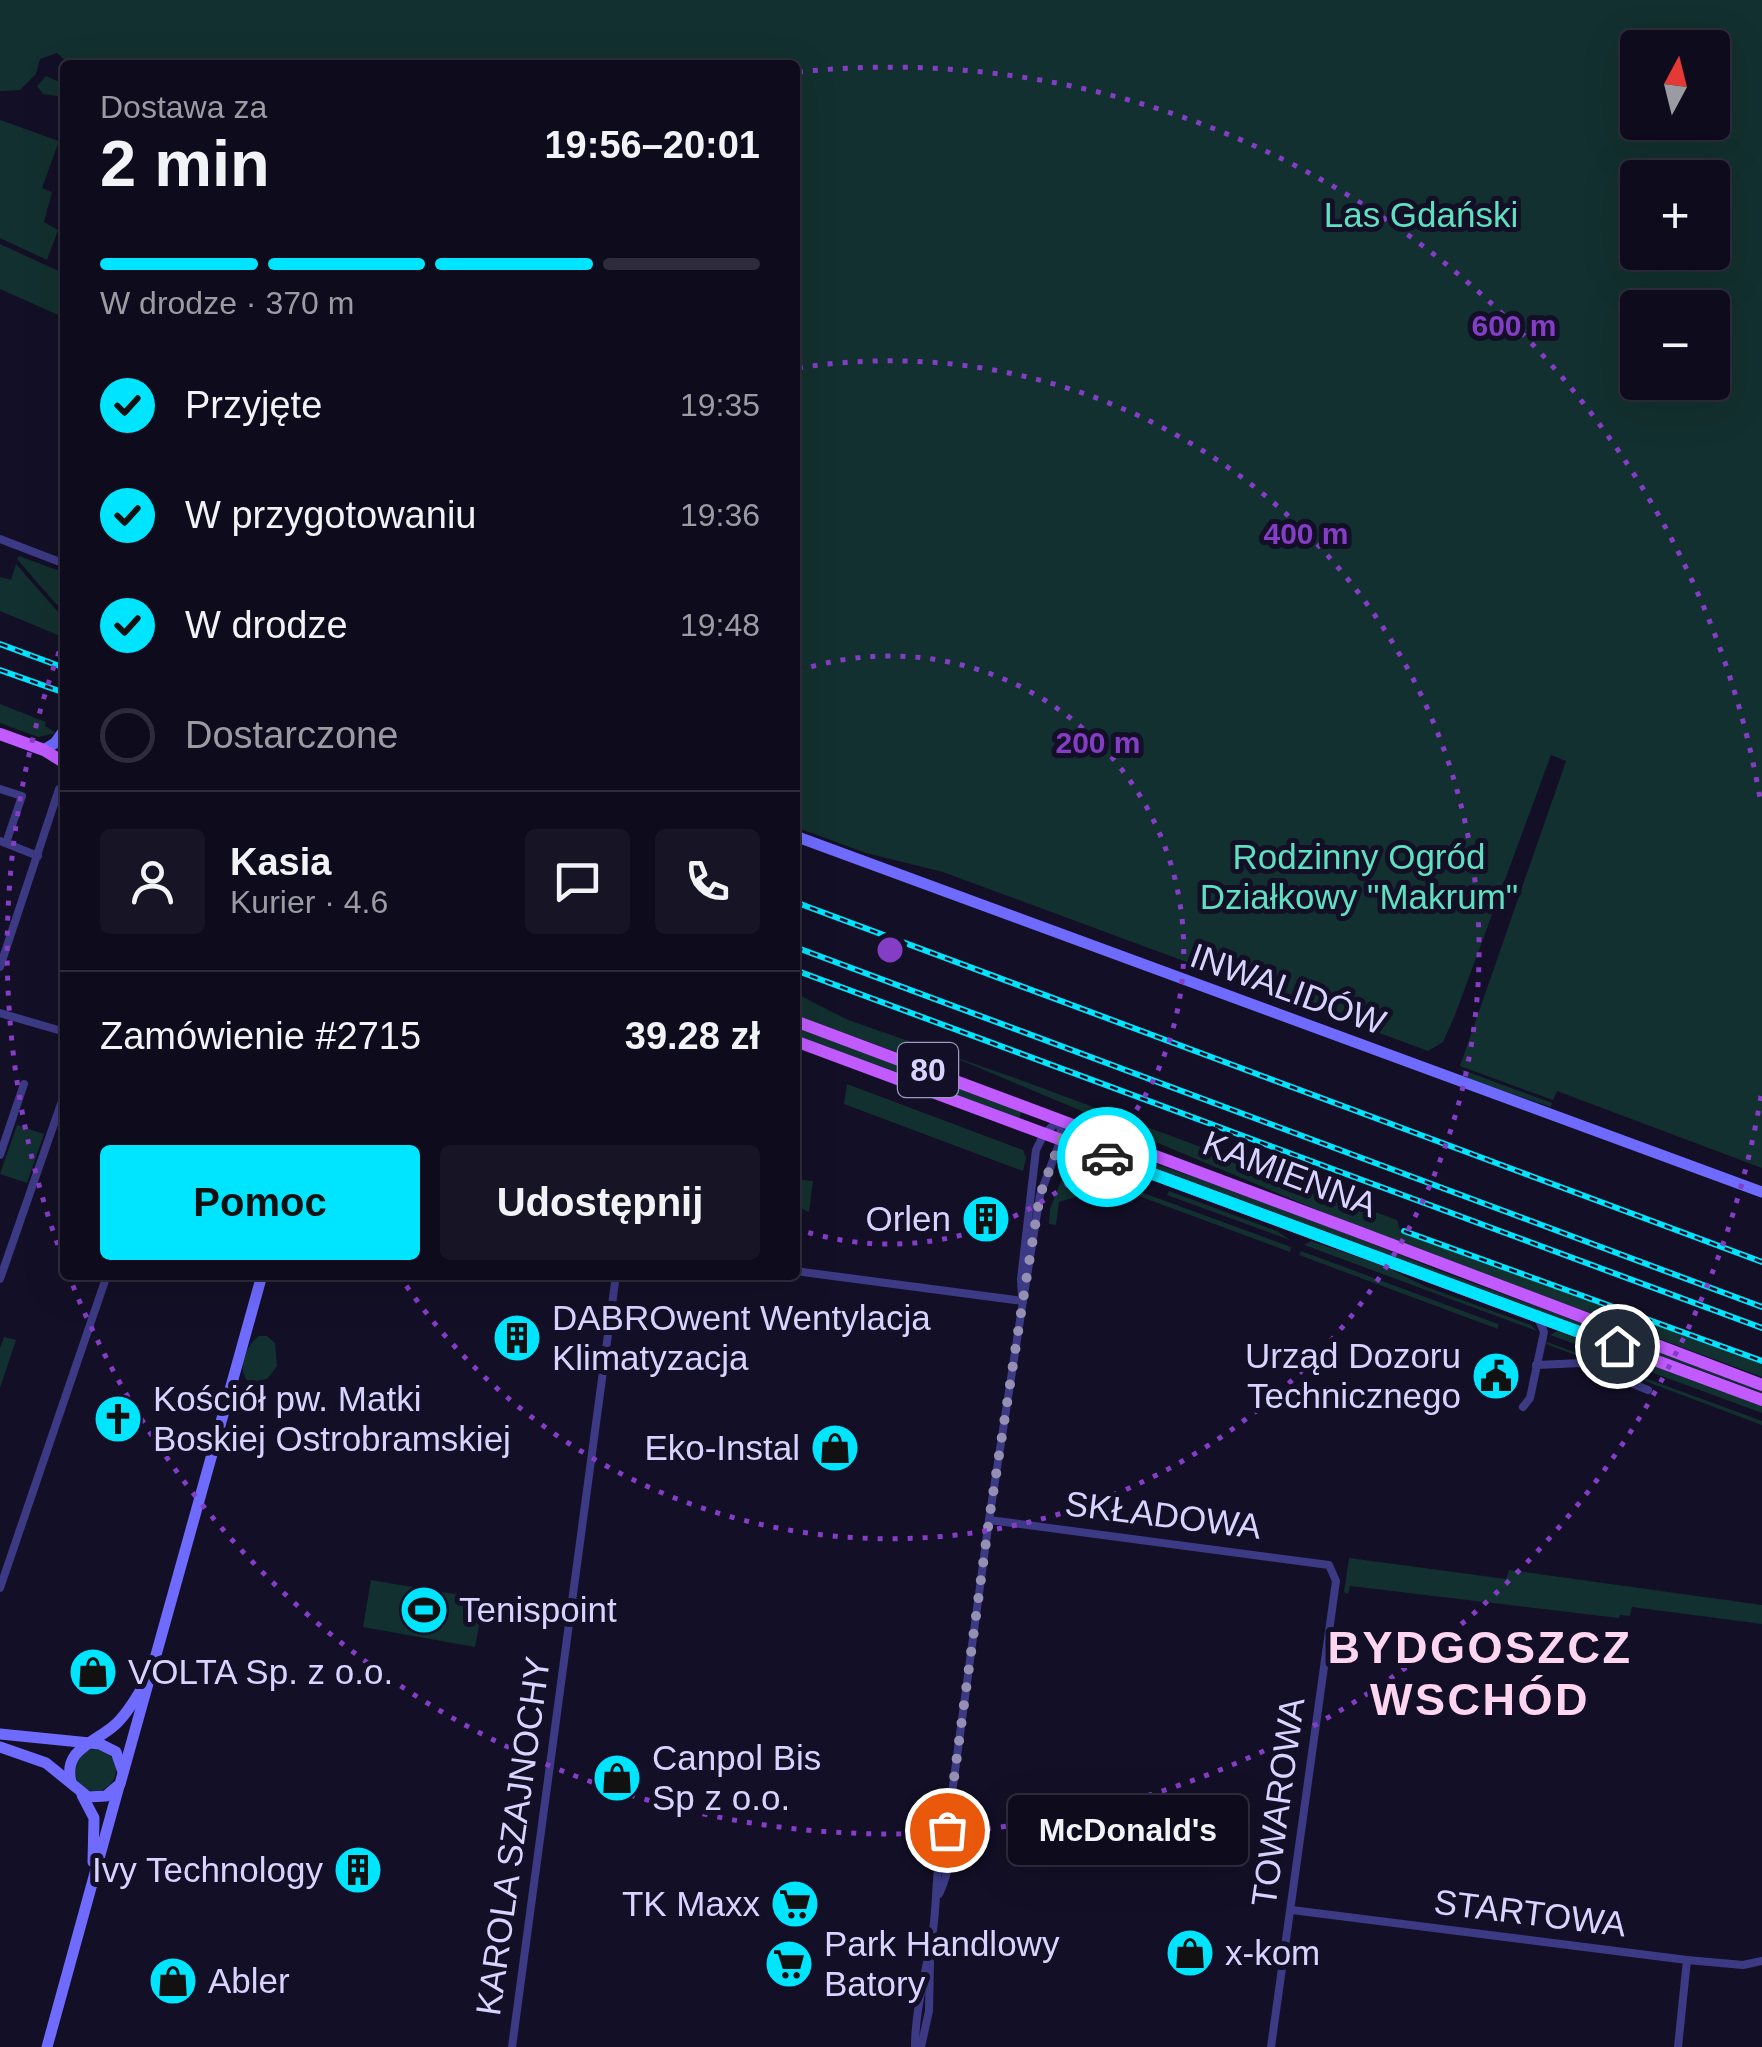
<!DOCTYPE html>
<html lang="pl">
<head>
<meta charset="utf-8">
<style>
  body { margin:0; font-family:Arial,sans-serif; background:#171425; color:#f1f3f6; height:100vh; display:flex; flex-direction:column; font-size:38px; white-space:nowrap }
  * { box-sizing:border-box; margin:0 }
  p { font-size:32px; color:#9b9ba3 }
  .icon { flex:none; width:55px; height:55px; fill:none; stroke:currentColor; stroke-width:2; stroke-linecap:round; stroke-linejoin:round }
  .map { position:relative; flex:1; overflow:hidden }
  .side { position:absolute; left:60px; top:60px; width:740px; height:1220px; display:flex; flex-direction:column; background:#0e0b1c; border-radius:10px; box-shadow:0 10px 40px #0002,0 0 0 2px #2e2b3b }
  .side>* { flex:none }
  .needle { width:65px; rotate:7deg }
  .tools { position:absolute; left:1620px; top:30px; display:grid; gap:20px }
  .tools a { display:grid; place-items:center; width:110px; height:110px; border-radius:10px; background:#0e0b1c; box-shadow:0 10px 40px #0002,0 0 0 2px #2e2b3b; font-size:50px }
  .pin { position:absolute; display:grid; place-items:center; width:85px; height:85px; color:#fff; margin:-42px; border:5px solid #fff; border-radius:50%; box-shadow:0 2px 10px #0007 }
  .courier { position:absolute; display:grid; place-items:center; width:100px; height:100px; margin:-50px; border:8px solid #00e5ff; border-radius:50%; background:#fff; color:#222; box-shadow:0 2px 12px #0007 }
  .bubble { position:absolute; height:70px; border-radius:10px; background:#0e0b1c; box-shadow:0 10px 40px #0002,0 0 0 2px #2e2b3b; font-size:32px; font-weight:800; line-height:70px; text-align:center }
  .overview em { font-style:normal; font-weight:800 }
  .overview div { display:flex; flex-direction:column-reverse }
  .overview { display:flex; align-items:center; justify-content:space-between; height:170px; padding:0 40px }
  h1 { font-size:65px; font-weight:800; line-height:75px }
  .bar { display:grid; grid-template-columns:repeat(4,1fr); gap:15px 10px; align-content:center; height:120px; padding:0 40px }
  .bar i { height:12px; border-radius:8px; background:#2e2b3b }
  .bar .selected { background:#00e5ff }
  .bar p { grid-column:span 4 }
  .line { display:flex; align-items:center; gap:25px; padding:0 40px; border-top:2px solid #2e2b3b }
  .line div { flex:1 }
  .round { display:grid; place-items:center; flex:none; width:105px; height:105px; border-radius:10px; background:#171425 }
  ol { padding:0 40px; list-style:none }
  li { display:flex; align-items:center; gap:30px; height:110px }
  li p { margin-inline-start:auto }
  li .icon { padding:10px; border-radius:50%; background:#00e5ff; color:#111; stroke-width:4 }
  li:last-child { color:#9b9ba3 }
  li i { width:55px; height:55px; border:5px solid #2e2b3b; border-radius:50% }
  .primary-button { display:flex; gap:20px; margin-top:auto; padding:20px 40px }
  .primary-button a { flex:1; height:115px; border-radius:10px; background:#00e5ff; color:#111; font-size:40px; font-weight:800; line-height:115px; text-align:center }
  .primary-button a+a { background:#171425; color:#f1f3f6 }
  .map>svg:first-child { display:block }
  .green { fill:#12302f; fill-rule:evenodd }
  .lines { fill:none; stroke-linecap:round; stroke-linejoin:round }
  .street { stroke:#3d3a85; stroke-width:8 }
  .secondary { stroke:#6f6bff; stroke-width:11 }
  .primary { stroke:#c25bff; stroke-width:12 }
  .rail-casing { stroke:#00e5ff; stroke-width:6 }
  .rail { stroke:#130f26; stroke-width:2.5; stroke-dasharray:8; stroke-linecap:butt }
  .done { stroke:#948fb3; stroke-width:10; stroke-dasharray:0 18 }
  .route { stroke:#00e5ff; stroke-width:12 }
  .ring { fill:none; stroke:#843dc5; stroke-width:5; stroke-dasharray:5 10 }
  .labels { text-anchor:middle; stroke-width:10; stroke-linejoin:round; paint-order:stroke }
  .shield { fill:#130f26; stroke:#9e99be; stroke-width:2.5 }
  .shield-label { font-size:32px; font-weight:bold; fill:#d9d4ff }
  .park-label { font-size:35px; fill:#5fe0c0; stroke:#130f26 }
  .street-label { font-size:35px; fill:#d9d4ff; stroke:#130f26 }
  .poi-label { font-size:35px; fill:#d9d4ff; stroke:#130f26; text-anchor:start }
  .district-label { font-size:45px; font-weight:bold; letter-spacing:2.5px; fill:#ffd6f0; stroke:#130f26 }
  .centre { fill:#843dc5; stroke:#130f26; stroke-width:5 }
  .ring-label { font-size:30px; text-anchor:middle; font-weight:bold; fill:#843dc5; stroke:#130f26; stroke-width:10; stroke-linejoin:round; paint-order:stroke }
</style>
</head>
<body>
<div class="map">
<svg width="1762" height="2047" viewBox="0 0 1762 2047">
  <rect width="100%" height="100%" fill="#130f26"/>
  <!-- green -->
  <g class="green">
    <path d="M0,0H1762V1168L1557,1091L1553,1100L1460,1066L1566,761L1551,755L1455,1015L1443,1042L1428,1051L943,872L866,853L795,827V65H70L57,53L40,59L36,74L20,90L0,91ZM1638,48H1712V122H1638ZM1638,178H1712V252H1638ZM1638,308H1712V382H1638Z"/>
    <path d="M46,76L62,83L65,97L43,94L37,86Z"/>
    <path d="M0,120L59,141L42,188L52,192L44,222L58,230L47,260L0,238Z"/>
    <path d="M0,244L65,274V318L0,289Z"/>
    <path d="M19,556L65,573V608L56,604L17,559Z"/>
    <path d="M16,564L65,620V638L0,611V577L11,580Z"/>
    <path d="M0,704L46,722L45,726L56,733L38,737L0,723Z"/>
    <path d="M795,993L848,1020L1015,1078L1397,1220L1401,1233L1762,1364V1377L1351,1224L946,1054L942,1065L921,1061L795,1015Z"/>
    <path d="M795,1026L1022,1110L1019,1119L795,1035Z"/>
    <path d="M1460,1069L1552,1103L1551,1107L1469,1079Z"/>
    <path d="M847,1084L1023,1150L1026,1158L1023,1171L844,1104Z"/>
    <path d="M17,1125L44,1134L27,1183L0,1174Z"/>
    <path d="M1072,1135L1269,1203L1443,1272L1762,1389V1393L1065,1136Z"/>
    <path d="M1073,1154L1087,1156L1138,1179L1136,1183L1065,1157Z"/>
    <path d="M1067,1165L1291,1247L1290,1252L1106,1184L1103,1203L1082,1195L1059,1202L1056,1225L1049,1224L1050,1209Z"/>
    <path d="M795,1179L813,1181L809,1212L795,1206Z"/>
    <path d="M1169,1191L1277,1231L1290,1240L1167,1195Z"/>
    <path d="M1311,1241L1382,1265L1424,1286L1531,1325L1537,1331L1304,1245Z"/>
    <path d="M1301,1251L1498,1324V1329L1299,1255Z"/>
    <path d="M1557,1331L1762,1404V1413L1550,1335Z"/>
    <path d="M259,1336H267L275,1343L277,1366L268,1378L252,1385C235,1373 244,1347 259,1336Z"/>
    <path d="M4,1337L16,1340L0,1388V1348Z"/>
    <path d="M1547,1342L1762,1421V1425L1546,1344Z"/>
    <path d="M1349,1558L1506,1579L1509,1570L1762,1605V1624L1632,1607L1630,1616L1620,1615L1619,1618L1350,1586L1348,1594L1344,1592Z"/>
    <path d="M371,1580L484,1599L475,1647L363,1627Z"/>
    <circle cx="95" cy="1770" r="21"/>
  </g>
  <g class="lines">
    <!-- street -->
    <g class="street">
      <path d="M0,539L65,564"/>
      <path d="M0,789L22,796L6,843"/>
      <path d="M0,841L38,856"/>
      <path d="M0,967L59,789"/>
      <path d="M0,1013L65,1032"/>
      <path d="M0,1155L24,1084"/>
      <path d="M795,1271L1023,1301"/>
      <path d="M0,1279L63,1098"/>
      <path d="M1022,1296L1021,1279L1036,1150L1044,1134L1059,1120"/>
      <path d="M1536,1365L1582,1363L1648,1390"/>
      <path d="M1523,1407L1530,1398L1544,1332L1537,1316"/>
      <path d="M989,1520L1329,1565L1336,1581L1271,2047"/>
      <path d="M0,1588L107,1275"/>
      <path d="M939,1894C949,1873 951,1857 948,1835"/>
      <path d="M1292,1910L1687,1960L1743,1965L1762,1961"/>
      <path d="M512,2047L616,1275"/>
      <path d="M915,2047C915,2008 927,1969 933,1930C938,1896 934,1864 947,1830L989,1520L1023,1301L1040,1195L1061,1139L1060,1119"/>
      <path d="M921,2047L929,2011L930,1962"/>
      <path d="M1678,2047L1687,1960"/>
    </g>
    <!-- secondary -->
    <g class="secondary">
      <path d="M44,750L55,743L65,729"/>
      <path d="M795,836L1762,1192"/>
      <path d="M0,1734L100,1744L116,1752L123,1772"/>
      <path d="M0,1747L46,1763L88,1797L106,1796L120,1784L262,1275"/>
      <path d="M71,1782C62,1748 98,1742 117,1723C128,1712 137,1697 145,1683"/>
      <path d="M82,1795L94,1818L93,1862"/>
      <path d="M47,2047L119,1786"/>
    </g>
    <!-- primary -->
    <g class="primary">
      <path d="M0,734L44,750L65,763"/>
      <path d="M795,1021C1118,1140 1440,1263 1762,1385"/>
      <path d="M795,1041L1762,1400"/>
    </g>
    <!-- rail casing -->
    <g class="rail-casing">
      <g id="rail">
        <path d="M0,644L65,668"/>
        <path d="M0,670L65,693"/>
        <path d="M795,902L1762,1262"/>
        <path d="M795,947L1762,1307"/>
        <path d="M795,970L1762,1328"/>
        <path d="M1404,1231L1762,1361"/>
      </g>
    </g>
    <!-- rail -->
    <use href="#rail" class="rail"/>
  </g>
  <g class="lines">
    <!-- done -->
    <path class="done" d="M947,1830L989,1520L1023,1300L1040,1195L1061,1139L1107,1157"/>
    <!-- route -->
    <path class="route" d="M1107,1157L1617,1346"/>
  </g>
  <!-- distance rings -->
  <g class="ring">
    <path d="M797 671A294 294 0 1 1 797 1229"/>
    <path d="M798 368A589 589 0 1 1 399 1275"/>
    <path d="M1761 1096A883 883 0 0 1 71 1281M63 1259A883 883 0 0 1 63 641M798 72A883 883 0 0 1 1761 804"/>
  </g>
  <!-- icons -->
  <defs>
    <g id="building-disc" transform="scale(2.5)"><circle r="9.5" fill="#00e5ff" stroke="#130f26"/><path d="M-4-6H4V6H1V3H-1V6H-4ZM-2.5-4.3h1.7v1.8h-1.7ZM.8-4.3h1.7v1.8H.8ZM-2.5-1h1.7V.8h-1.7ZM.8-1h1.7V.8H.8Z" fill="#111"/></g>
    <g id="civic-disc" transform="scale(2.5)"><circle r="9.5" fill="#00e5ff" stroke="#130f26"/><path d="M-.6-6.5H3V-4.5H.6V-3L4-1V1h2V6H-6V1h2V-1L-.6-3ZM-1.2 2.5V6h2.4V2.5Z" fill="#111"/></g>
    <g id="church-disc" transform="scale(2.5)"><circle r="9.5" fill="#00e5ff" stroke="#130f26"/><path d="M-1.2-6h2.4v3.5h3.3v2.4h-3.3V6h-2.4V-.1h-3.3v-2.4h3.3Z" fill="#111"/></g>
    <g id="shop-disc" transform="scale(2.5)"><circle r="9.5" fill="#00e5ff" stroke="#130f26"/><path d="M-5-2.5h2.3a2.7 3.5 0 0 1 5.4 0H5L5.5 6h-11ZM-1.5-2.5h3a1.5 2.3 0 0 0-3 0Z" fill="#111"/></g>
    <g id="stadium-disc" transform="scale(2.5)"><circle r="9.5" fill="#00e5ff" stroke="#130f26"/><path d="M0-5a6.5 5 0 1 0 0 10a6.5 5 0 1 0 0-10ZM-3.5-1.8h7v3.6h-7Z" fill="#111"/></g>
    <g id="supermarket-disc" transform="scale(2.5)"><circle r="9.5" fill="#00e5ff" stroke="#130f26"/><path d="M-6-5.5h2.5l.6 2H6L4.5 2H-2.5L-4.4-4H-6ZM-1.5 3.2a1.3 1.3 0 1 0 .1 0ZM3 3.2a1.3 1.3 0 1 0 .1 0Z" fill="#111"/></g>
  </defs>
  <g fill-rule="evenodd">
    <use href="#building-disc" x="986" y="1219"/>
    <use href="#building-disc" x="517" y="1338"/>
    <use href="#civic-disc" x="1496" y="1376"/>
    <use href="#church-disc" x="118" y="1419"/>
    <use href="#shop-disc" x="835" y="1448"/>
    <use href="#stadium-disc" x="424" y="1610"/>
    <use href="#shop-disc" x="93" y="1672"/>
    <use href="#shop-disc" x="617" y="1778"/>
    <use href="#building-disc" x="358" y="1870"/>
    <use href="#supermarket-disc" x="795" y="1904"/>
    <use href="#shop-disc" x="1190" y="1953"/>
    <use href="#supermarket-disc" x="789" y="1964"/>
    <use href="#shop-disc" x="173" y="1981"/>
  </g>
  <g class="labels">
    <!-- shield labels -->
    <rect class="shield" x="898" y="1043" width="60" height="54" rx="8"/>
    <g class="shield-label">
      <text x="928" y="1081">80</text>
    </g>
    <!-- park labels -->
    <g class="park-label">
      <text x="1421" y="227">Las Gdański</text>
      <text x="1359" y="869">Rodzinny Ogród<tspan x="1359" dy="40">Działkowy "Makrum"</tspan></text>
    </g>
    <!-- street labels -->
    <g class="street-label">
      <text transform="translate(1288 989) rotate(20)" y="12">INWALIDÓW</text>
      <text transform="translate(1290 1174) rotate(21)" y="12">KAMIENNA</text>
      <text transform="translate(1163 1515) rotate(7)" y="12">SKŁADOWA</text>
      <text transform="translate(1278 1802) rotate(-82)" y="12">TOWAROWA</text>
      <text transform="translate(513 1836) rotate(-82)" y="12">KAROLA SZAJNOCHY</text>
      <text transform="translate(1530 1913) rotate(7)" y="12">STARTOWA</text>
    </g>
    <!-- poi labels -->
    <g class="poi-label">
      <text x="951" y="1231" text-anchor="end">Orlen</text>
      <text x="552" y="1330">DABROwent Wentylacja<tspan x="552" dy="40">Klimatyzacja</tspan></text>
      <text x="1461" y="1368" text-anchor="end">Urząd Dozoru<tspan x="1461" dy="40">Technicznego</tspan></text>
      <text x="153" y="1411">Kościół pw. Matki<tspan x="153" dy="40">Boskiej Ostrobramskiej</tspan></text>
      <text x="800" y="1460" text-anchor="end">Eko-Instal</text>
      <text x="459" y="1622">Tenispoint</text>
      <text x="128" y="1684">VOLTA Sp. z o.o.</text>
      <text x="652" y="1770">Canpol Bis<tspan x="652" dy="40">Sp z o.o.</tspan></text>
      <text x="323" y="1882" text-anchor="end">Ivy Technology</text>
      <text x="760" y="1916" text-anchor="end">TK Maxx</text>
      <text x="824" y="1956">Park Handlowy<tspan x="824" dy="40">Batory</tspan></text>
      <text x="1225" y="1965">x-kom</text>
      <text x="208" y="1993">Abler</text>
    </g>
    <!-- district labels -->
    <g class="district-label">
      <text x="1480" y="1663">BYDGOSZCZ<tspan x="1480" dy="52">WSCHÓD</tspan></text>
    </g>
  </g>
  <circle cx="890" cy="950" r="15" class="centre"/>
  <g class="ring-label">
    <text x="1514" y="336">600 m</text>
    <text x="1306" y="544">400 m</text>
    <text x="1098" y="753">200 m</text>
  </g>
</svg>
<div class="tools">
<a><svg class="needle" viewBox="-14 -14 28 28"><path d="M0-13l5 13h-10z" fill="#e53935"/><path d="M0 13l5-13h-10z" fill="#9b9ba3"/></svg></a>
<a>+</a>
<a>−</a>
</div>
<div class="pin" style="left:947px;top:1830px;background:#ea580c"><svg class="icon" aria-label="bag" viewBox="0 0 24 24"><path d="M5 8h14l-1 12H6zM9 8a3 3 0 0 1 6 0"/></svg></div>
<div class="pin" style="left:1617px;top:1346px;background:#1f2937"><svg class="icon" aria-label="home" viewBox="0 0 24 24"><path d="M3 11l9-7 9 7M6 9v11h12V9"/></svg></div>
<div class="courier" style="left:1107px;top:1157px"><svg class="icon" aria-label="car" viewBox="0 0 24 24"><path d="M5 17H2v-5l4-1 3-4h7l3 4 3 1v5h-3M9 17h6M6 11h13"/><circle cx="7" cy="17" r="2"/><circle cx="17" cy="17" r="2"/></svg></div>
<div class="bubble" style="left:1008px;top:1795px;width:240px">McDonald's</div>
<section class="side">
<div class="overview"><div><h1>2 min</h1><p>Dostawa za</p></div><em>19:56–20:01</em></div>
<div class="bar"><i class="selected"></i><i class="selected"></i><i class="selected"></i><i></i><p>W drodze · 370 m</p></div>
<ol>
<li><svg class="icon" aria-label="check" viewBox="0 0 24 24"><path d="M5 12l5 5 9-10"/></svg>Przyjęte<p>19:35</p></li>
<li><svg class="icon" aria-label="check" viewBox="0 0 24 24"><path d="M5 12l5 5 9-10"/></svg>W przygotowaniu<p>19:36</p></li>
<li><svg class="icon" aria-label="check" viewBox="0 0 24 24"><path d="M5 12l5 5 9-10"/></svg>W drodze<p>19:48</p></li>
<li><i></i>Dostarczone</li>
</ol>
<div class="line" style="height:180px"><a class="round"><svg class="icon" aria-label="person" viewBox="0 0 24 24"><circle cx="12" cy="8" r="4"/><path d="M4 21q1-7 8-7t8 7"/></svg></a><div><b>Kasia</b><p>Kurier · 4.6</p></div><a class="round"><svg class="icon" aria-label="chat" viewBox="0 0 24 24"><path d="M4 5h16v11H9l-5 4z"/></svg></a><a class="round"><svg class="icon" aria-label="phone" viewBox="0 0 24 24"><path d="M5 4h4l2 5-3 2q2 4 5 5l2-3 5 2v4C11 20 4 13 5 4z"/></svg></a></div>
<div class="line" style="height:130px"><div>Zamówienie #2715</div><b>39.28 zł</b></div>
<div class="primary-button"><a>Pomoc</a><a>Udostępnij</a></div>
</section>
</div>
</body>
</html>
